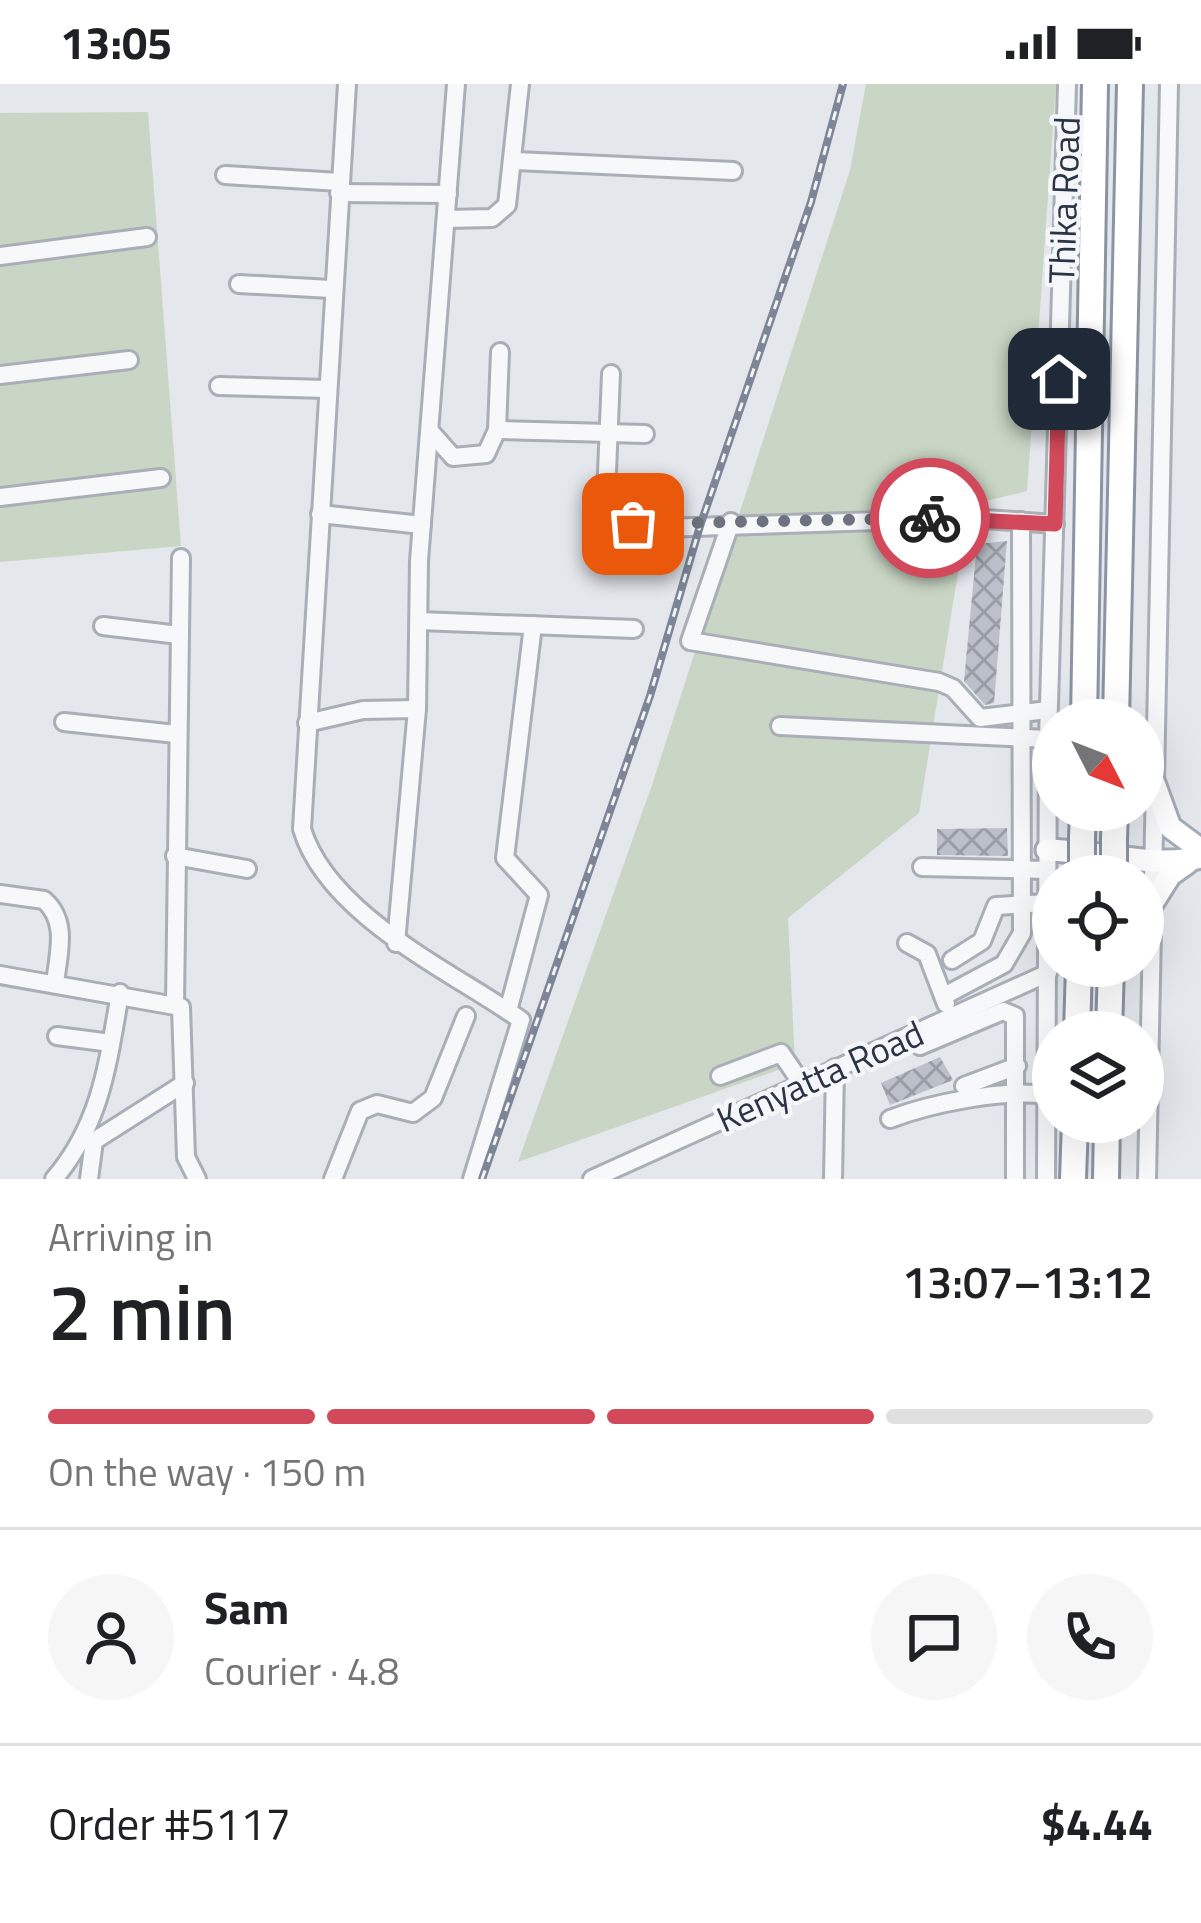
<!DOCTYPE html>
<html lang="en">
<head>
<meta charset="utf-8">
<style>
  body { margin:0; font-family:"Titillium Web",sans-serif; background:#f6f6f6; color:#202124; height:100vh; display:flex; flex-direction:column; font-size:45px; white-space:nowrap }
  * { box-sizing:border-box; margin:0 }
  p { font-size:39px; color:#757577 }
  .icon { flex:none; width:66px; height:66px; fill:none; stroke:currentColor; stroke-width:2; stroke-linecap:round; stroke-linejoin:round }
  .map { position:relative; height:1095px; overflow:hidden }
  .side { display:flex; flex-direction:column; background:#fff; flex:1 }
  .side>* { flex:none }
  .needle { width:78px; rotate:132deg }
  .fabs { position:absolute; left:1032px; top:615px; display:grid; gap:24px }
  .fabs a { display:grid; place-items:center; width:132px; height:132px; border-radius:50%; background:#fff; box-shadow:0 12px 48px #0002; font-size:60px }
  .pin { position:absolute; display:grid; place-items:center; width:102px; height:102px; color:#fff; margin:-51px; border-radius:24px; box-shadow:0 6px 18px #0006 }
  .courier { position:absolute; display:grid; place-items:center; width:120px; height:120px; margin:-60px; border:9px solid #d1495b; border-radius:50%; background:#fff; color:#222; box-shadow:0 3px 15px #0007 }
  .headline em { font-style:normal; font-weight:600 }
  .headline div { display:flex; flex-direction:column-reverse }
  .headline { display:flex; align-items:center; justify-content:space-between; height:204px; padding:0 48px }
  h1 { font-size:78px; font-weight:600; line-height:90px }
  .bar { display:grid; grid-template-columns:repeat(4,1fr); gap:18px 12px; align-content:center; height:144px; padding:0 48px }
  .bar i { height:15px; border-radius:9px; background:#e0e0e0 }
  .bar .current { background:#d1495b }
  .bar p { grid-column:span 4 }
  .line { display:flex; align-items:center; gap:30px; padding:0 48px; border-top:3px solid #e0e0e0 }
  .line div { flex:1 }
  .round { display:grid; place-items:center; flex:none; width:126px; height:126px; border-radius:63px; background:#f6f6f6 }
  .status { display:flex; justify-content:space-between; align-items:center; height:84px; padding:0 60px; background:#fff; direction:ltr }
  .status svg { height:33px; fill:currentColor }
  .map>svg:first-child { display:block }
  .green { fill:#c9d6c5 }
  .building { fill:url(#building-cross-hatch) }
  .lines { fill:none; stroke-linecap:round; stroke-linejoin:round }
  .minor-casing { stroke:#a9aeb7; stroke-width:22 }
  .major-casing { stroke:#a3abb8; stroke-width:27 }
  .highway-casing { stroke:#8b94a3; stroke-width:30 }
  .minor { stroke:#f7f8fa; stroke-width:16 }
  .major { stroke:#fff; stroke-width:21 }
  .highway { stroke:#fff; stroke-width:24 }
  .rail-casing { stroke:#7d8696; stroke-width:8 }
  .rail { stroke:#f4f6f9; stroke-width:3; stroke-dasharray:9; stroke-linecap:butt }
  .highway-bridge-casing { stroke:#8b94a3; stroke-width:30; stroke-linecap:butt }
  .highway-bridge { stroke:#fff; stroke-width:24 }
  .done { stroke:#6c737f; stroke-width:12; stroke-dasharray:0 21.6 }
  .route { stroke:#d1495b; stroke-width:15 }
  .labels { text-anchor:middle; stroke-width:9; stroke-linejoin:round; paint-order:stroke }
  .street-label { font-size:36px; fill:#2b3445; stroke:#f4f6f9 }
</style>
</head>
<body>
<div class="status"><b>13:05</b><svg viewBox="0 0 49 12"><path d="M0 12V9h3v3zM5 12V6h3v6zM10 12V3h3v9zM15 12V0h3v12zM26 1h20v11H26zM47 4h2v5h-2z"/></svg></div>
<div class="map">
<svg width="1201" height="1095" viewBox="0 0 1201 1095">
  <defs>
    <pattern id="building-cross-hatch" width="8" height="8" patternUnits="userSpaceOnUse" patternTransform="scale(3)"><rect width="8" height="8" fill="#bbc0ca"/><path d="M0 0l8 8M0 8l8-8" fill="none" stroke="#989da6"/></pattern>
  </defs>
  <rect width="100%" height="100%" fill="#e4e7ec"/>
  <!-- green -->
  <g class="green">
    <path d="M866,0H1056L1027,407L969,421L919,729L788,834L795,980L518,1078L653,698L850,86Z"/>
    <path d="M148,28L181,462L0,478V29Z"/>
  </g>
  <!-- building -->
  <g class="building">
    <path d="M1007,457L994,619L985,621L964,597L977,460Z"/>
    <path d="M1007,744L1008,772L937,771V745Z"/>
    <path d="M940,973L953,996L890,1021L881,999Z"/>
  </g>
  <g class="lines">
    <!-- minor casing -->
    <g class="minor-casing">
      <g id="minor">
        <path d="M347,0L302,745C328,832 455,889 521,936L472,1095"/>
        <path d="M516,77L733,87"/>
        <path d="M225,91L340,98"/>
        <path d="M339,109L448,110"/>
        <path d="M446,135L492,134L507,121L520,0"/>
        <path d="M0,172L147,153"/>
        <path d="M239,200L331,205"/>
        <path d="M611,290L605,437L662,444L971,434L1055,440"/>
        <path d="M0,291L129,276"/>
        <path d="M219,302L326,305"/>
        <path d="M497,346L645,350"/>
        <path d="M430,347L453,373L486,370L497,346L500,268"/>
        <path d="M0,413L161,394"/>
        <path d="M320,430L422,441"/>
        <path d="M731,438L690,557L939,598L953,604L980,634L1048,626"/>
        <path d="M419,537L634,545"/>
        <path d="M103,542L179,551"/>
        <path d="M64,638L176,650"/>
        <path d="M307,639L363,626L417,625"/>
        <path d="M780,642L1048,655"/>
        <path d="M175,772L247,785"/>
        <path d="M922,783L1047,786"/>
        <path d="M0,810L44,816C69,838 58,870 55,900"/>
        <path d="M396,859L417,625L419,477L456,0"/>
        <path d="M907,859L927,870L946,920"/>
        <path d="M952,876L982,857L996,822L1047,819"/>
        <path d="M0,891L181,923L186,1073L197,1095"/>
        <path d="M944,912L1004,880L1022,849L1021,437"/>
        <path d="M175,920L181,474"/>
        <path d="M508,927L539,811L505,774L533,541"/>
        <path d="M57,952L111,959"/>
        <path d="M920,962L1003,927L1015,932V1095"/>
        <path d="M720,992L781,969L802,1000"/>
        <path d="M964,1002L1017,982"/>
        <path d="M890,1035C932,1019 1003,1005 1046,1011"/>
        <path d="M54,1095C101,1040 108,979 120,909"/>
        <path d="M89,1095L94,1057L185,999"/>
        <path d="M333,1095L360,1027L377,1020L413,1029L433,1014L466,932"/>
        <path d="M592,1095L1048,889"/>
        <path d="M833,1095L835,984"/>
        <path d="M1046,1095L1048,655L1067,0"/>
        <path d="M1147,1095L1169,0"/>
      </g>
    </g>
    <!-- major casing -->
    <g class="major-casing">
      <g id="major">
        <path d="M1154,699L1170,743L1201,766"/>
        <path d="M1047,766C1097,767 1157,785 1201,773"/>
        <path d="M1153,818L1170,791L1187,779"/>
      </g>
    </g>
    <!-- highway casing -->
    <g class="highway-casing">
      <g id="highway">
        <path d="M1084,636L1095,0"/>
        <path d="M1116,636L1130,0"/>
        <path d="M1082,754L1083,726"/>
        <path d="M1114,755L1115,726"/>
        <path d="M1077,948L1079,882"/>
        <path d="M1109,948L1111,882"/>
        <path d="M1073,1095L1075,1038"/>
        <path d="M1106,1095L1107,1038"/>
      </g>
    </g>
    <!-- minor -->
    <use href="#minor" class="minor"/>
    <!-- major -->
    <use href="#major" class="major"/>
    <!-- highway -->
    <use href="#highway" class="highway"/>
    <!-- rail casing -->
    <g class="rail-casing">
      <path id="rail" d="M482,1095L650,612L700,442L811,118L843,0"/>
    </g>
    <!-- rail -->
    <use href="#rail" class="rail"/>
    <!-- highway-bridge casing -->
    <g class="highway-bridge-casing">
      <g id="highway-bridge">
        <path d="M1114,780V755"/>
        <path d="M1082,781V754"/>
      </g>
    </g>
    <!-- highway-bridge -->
    <use href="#highway-bridge" class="highway-bridge"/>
  </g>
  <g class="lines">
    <!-- done -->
    <path class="done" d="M633,440L930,434"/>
    <!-- route -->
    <path class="route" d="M930,434L1055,440L1059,295"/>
  </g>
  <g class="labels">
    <!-- street labels -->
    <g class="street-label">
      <text transform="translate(1064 116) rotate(-88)" y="13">Thika Road</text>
      <text transform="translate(820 992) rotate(-24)" y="13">Kenyatta Road</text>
    </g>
  </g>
</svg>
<div class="fabs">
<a><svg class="needle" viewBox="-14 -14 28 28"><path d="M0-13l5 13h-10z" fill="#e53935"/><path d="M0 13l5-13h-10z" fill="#757577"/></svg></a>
<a><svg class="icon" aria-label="locate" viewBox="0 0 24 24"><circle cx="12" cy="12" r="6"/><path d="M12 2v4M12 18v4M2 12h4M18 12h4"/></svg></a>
<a><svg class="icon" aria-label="layers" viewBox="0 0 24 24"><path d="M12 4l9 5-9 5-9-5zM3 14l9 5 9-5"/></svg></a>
</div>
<div class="pin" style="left:633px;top:440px;background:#ea580c"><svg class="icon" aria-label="bag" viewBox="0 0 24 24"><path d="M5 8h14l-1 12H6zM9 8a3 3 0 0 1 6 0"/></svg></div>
<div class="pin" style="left:1059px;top:295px;background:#1f2937"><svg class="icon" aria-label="home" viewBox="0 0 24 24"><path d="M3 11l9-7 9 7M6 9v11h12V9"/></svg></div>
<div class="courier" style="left:930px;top:434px"><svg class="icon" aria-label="bike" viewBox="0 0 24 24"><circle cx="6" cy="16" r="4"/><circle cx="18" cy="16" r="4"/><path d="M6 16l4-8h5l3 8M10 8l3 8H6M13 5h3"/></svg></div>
</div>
<section class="side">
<div class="headline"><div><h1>2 min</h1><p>Arriving in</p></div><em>13:07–13:12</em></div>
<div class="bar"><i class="current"></i><i class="current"></i><i class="current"></i><i></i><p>On the way · 150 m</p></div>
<div class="line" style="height:216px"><a class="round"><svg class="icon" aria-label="person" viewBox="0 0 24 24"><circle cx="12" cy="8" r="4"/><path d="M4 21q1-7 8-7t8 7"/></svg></a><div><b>Sam</b><p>Courier · 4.8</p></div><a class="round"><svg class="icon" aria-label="chat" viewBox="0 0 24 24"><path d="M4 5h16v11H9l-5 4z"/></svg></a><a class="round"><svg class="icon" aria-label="phone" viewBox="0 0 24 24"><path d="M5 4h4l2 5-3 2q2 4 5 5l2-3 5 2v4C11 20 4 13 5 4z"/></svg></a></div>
<div class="line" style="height:156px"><div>Order #5117</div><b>$4.44</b></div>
</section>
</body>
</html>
